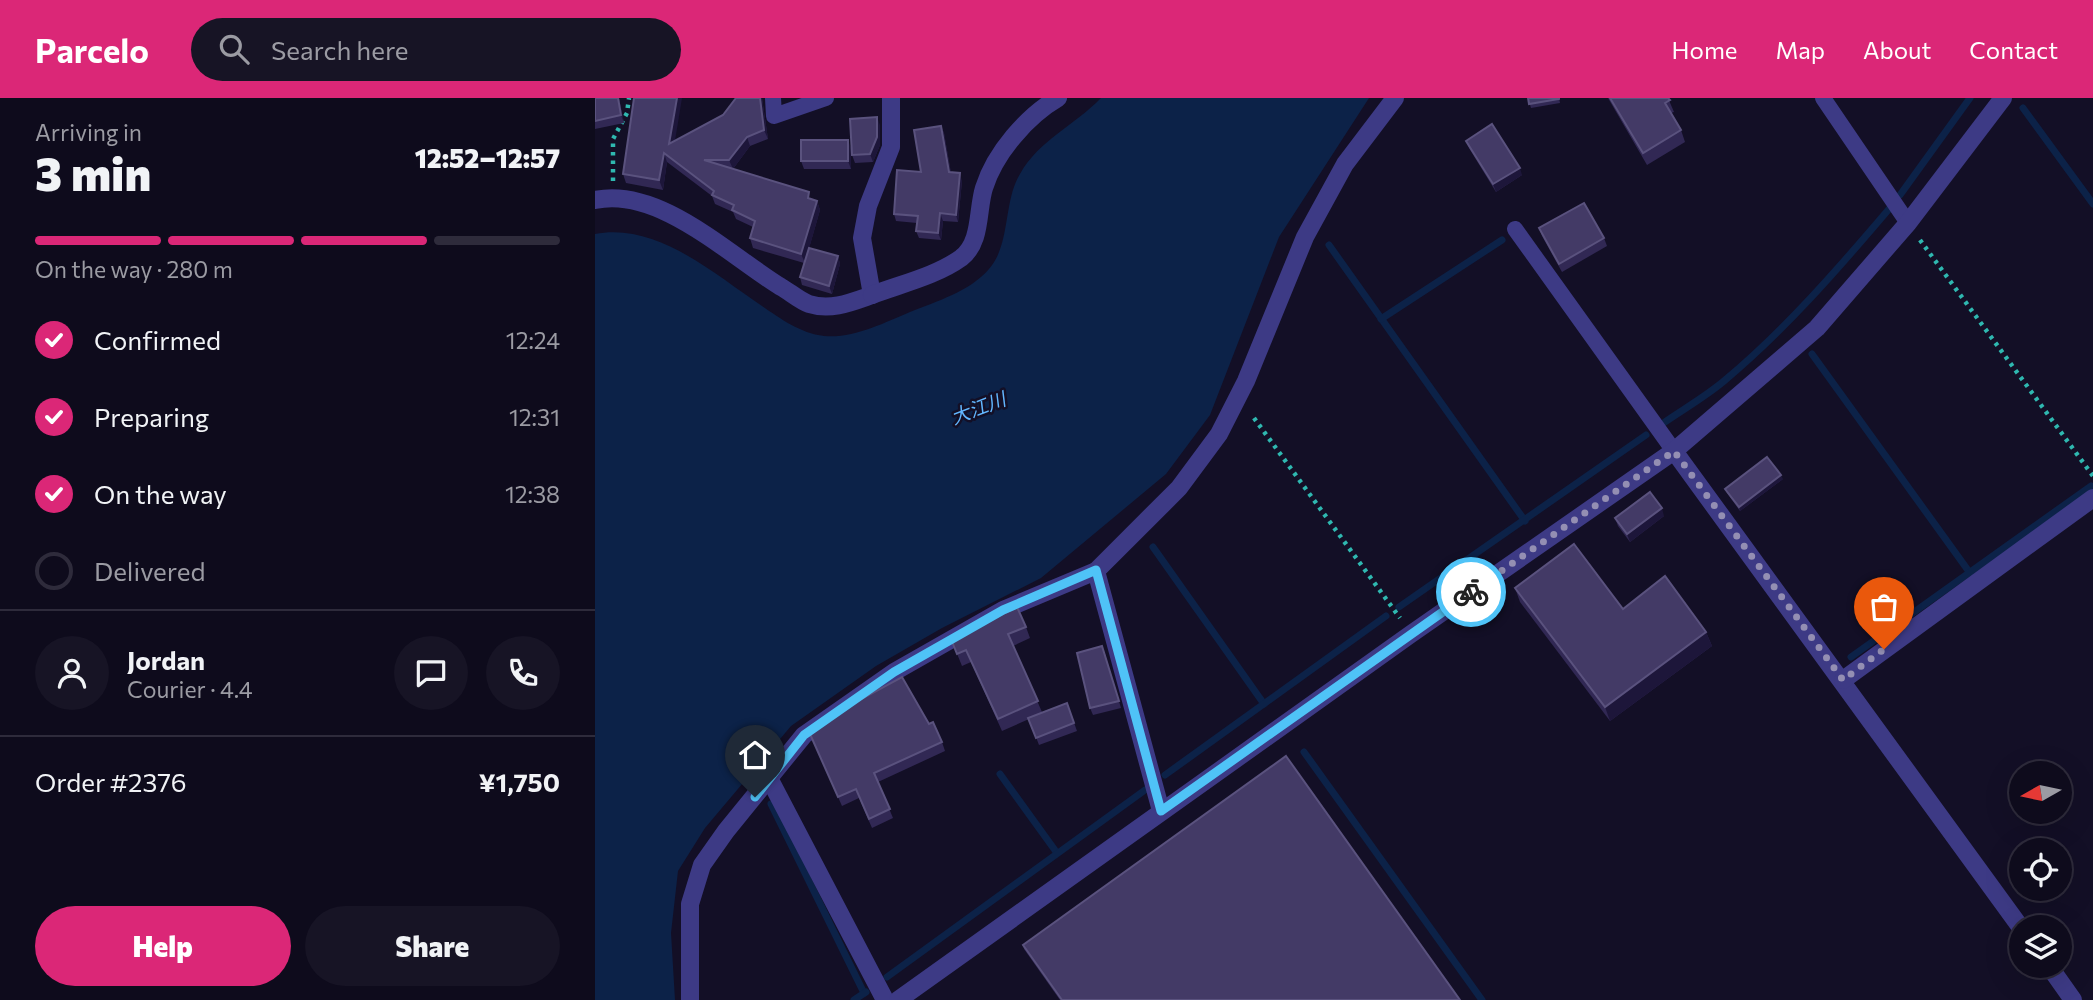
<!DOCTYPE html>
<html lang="en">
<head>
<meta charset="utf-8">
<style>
  body { margin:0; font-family:Commissioner,"Noto Sans JP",sans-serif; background:#171425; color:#f1f3f6; height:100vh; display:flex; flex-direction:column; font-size:26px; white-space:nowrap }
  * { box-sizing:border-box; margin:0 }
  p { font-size:23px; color:#9b9ba3 }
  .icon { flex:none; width:38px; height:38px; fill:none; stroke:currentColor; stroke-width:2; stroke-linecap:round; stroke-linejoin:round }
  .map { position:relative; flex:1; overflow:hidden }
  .drawer { display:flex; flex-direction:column; background:#0e0b1c; width:595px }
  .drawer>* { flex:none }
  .needle { width:46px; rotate:261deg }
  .fabs { position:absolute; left:1414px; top:663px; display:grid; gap:14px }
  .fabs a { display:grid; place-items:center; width:63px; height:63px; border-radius:50%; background:#0e0b1c; box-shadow:0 7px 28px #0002,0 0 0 2px #2e2b3b; font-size:35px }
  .pin { position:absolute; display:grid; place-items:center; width:60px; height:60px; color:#fff; margin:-72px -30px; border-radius:50% 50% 50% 0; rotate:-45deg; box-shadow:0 0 7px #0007 }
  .pin .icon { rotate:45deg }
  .courier { position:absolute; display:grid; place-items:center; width:70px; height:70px; margin:-35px; border:5px solid #4fc3f7; border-radius:50%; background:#fff; color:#222; box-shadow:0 2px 9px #0007 }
  .headline em { font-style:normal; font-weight:800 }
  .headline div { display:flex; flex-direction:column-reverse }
  .headline { display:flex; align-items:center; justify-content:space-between; height:119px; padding:0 35px }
  h1 { font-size:46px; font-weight:800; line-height:52px }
  .bar { display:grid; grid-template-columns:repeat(4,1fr); gap:10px 7px; align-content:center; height:84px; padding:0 35px }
  .bar i { height:9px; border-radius:5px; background:#2e2b3b }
  .bar .selected { background:#db2777 }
  .bar p { grid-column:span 4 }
  .line { display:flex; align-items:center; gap:18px; padding:0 35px; border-top:2px solid #2e2b3b }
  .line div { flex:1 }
  .round { display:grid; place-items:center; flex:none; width:74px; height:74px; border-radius:37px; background:#171425 }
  ol { padding:0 35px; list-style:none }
  li { display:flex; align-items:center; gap:21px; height:77px }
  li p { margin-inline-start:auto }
  li .icon { padding:7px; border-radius:50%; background:#db2777; color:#fff; stroke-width:4 }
  li:last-child { color:#9b9ba3 }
  li i { width:38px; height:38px; border:4px solid #2e2b3b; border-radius:50% }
  .button { display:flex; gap:14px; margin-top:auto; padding:14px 35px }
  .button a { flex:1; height:80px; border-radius:42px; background:#db2777; color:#fff; font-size:28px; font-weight:800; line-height:80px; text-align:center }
  .button a+a { background:#171425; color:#f1f3f6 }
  header { display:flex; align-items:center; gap:42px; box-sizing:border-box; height:98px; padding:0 35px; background:#db2777; color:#fff }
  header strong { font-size:33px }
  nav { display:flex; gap:38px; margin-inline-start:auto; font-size:24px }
  .search { width:490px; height:63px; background:#171425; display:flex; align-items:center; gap:18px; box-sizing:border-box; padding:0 24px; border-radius:38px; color:#9b9ba3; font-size:26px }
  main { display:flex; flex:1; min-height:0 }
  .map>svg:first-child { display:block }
  .water { fill:#0c2248 }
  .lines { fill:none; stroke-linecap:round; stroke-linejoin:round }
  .stream { stroke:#0c2248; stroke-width:7 }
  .path { stroke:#2fb8b0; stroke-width:4.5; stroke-dasharray:3.5 5; stroke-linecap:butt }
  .service { stroke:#3d3a85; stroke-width:16 }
  .minor { stroke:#3d3a85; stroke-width:18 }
  .tertiary { stroke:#3d3a85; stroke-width:18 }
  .wall { fill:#312854 }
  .shaded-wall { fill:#1d163a }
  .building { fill:#433a66; stroke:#5a527e; stroke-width:2 }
  .done { stroke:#948fb3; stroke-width:7; stroke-dasharray:0 12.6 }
  .route { stroke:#4fc3f7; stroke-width:9 }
  .labels { text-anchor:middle; stroke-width:5; stroke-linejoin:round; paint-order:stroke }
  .water-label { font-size:19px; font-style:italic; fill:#62b6ff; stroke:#130f26 }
</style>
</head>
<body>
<header>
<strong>Parcelo</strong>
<div class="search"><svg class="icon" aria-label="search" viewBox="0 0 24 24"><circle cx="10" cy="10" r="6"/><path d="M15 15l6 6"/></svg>Search here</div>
<nav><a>Home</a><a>Map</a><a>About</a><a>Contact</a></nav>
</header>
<main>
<section class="drawer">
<div class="headline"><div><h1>3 min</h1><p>Arriving in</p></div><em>12:52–12:57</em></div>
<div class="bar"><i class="selected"></i><i class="selected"></i><i class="selected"></i><i></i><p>On the way · 280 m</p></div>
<ol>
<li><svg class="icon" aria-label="check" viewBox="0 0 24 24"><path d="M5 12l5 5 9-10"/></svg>Confirmed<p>12:24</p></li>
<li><svg class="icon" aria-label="check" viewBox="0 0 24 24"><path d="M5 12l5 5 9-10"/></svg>Preparing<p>12:31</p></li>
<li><svg class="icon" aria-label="check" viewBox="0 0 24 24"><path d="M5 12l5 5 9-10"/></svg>On the way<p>12:38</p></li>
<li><i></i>Delivered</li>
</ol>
<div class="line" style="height:126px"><a class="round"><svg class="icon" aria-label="person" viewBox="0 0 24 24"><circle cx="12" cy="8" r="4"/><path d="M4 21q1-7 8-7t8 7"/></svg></a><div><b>Jordan</b><p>Courier · 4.4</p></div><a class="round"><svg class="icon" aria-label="chat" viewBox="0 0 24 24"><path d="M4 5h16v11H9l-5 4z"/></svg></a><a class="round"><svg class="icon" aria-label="phone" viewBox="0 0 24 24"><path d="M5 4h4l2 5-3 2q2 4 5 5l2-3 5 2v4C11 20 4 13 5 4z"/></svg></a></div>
<div class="line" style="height:91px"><div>Order #2376</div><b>¥1,750</b></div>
<div class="button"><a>Help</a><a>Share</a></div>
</section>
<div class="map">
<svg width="1498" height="902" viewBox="0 0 1498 902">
  <rect width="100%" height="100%" fill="#130f26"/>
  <!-- water -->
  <path class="water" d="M506,0H774L684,139L615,317L571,376L446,480L347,530L281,568L196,628L110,730L83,773L76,835L80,902H0V136C62,124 119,176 167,208C186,221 205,235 229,238C257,241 289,225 315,214C342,203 374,194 394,171C416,146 408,104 425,76C444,42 480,27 506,0Z"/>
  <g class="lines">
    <!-- stream -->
    <g class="stream">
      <path d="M1428,10L1498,106"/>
      <path d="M1305,97L1375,0"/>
      <path d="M734,147L930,423"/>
      <path d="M786,221L907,142"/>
      <path d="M1217,256L1375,475"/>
      <path d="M1067,326C1087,312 1110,299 1129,283C1190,232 1243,171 1294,111"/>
      <path d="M558,449L669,606"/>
      <path d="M804,509L1051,337"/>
      <path d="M1256,559L1496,388"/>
      <path d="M709,654L887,902"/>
      <path d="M405,676L462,755"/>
      <path d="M570,677L791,518"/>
      <path d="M176,706L269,895"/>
      <path d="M292,879L550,692"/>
      <path d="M259,902L271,894"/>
    </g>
    <!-- path -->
    <g class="path">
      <path d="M18,83V41L32,15L34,0"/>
      <path d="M1325,142L1498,378"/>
      <path d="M659,320L805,520"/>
    </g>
    <!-- service -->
    <g class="service">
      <path d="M178,0L179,18L231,0"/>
      <path d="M1228,0L1313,125"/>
      <path d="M920,131L1079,353"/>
    </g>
    <!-- minor -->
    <g class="minor">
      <path d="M0,102C64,88 135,158 186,189C195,194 205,203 214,206C236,213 257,204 277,197L267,140L273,108L296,49V0"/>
      <path d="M277,197C306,186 341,178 366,160C387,144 382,112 389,90C400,55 432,18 463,0"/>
      <path d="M1079,353L1426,830"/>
      <path d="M501,473L566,713"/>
      <path d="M1248,582L1498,400"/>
      <path d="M175,682L290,902"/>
      <path d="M1454,868L1478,902"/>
      <path d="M95,902V806L107,767L131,733L209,637L299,574L408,512L501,473L584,390L624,336L651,283L710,139L750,66L800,0"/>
    </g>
    <!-- tertiary -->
    <path class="tertiary" d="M303,902L816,536L1079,353L1222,230L1313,125L1408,0"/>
  </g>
  <!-- wall -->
  <g class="wall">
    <path d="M0,0H24L29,25L0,31Z"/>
    <path d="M141,0H167L173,41L155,48L138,71L222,103L225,112L214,150L243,158L245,166L237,196L207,187L205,179L209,165L158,150L155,140L158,129L141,121L138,114L120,106L117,98L72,64L68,92L31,85L28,76L80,43L128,17Z"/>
    <path d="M933,0H964L965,5L936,10Z"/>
    <path d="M1013,0H1073L1079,14L1076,15L1086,32L1090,44L1052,67Z"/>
    <path d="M285,27V47L278,64L260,65L257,57Z"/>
    <path d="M346,28L349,35L356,75L367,83L363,124L348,123L346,142L324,140L321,133L322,125L301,123L299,116L326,74Z"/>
    <path d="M871,43L927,77L901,94L874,50Z"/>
    <path d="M256,50V71H209L206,63Z"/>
    <path d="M944,130L1009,140L1012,148L967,174L947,138Z"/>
    <path d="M1188,381L1145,413L1132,395L1130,391Z"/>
    <path d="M1069,418L1035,444L1023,428L1020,420Z"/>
    <path d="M920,490L1028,511L1111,534L1117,548L1015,623L925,504Z"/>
    <path d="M431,529L435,540L418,548L447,614L472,605L482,633L444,647L434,621L407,633L376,564L367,568L356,541Z"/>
    <path d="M510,556L526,610L498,617L495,610Z"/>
    <path d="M334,626L347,644L350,653L283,684L298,720L277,730L264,700L247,708L215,636Z"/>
    <path d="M428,847L865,902H465L429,851Z"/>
  </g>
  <!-- shaded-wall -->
  <g class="shaded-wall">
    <path d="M23,0H24L29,25L26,17Z"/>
    <path d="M82,0H87L78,55L74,46Z"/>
    <path d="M165,0H167L173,41L169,32Z"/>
    <path d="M282,19L285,27V47L278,64L275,56Z"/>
    <path d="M346,28L349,35L357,82L354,74Z"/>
    <path d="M152,39L155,48L138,71L134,62Z"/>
    <path d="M253,42L256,50V71L253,63Z"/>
    <path d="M69,55L72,64L68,92L64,82Z"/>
    <path d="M925,70L927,77L901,94L898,86Z"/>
    <path d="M365,75L367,83L363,124L361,117Z"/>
    <path d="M222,103L225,112L210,165L206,156Z"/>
    <path d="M345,115L348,123L346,142L343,135Z"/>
    <path d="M243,158L245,166L237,196L234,188Z"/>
    <path d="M1186,377L1188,381L1145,413L1144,409Z"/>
    <path d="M1067,410L1069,418L1035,444L1032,436Z"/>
    <path d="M1111,534L1117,548L1015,623L1010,609Z"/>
  </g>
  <!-- building -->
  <g class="building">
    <path d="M0,0H23L26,17L0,23Z"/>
    <path d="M39,0H82L74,46L128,17L141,0H165L169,32L152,39L134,62H109L214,94L213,100L222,103L206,156L155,140L160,123L137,112L139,107L117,97L119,93L69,55L64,82L28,76Z"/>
    <path d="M933,0H964V1L934,6Z"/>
    <path d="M1015,0H1073L1075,2L1070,5L1086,32L1048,55Z"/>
    <path d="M282,19V39L275,56L257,57L255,21Z"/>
    <path d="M897,26L925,70L898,86L871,43Z"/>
    <path d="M346,28L354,74L365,75L361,117L345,115L343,135L321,133L323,118L299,116L302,72L326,74L319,32Z"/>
    <rect x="206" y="42" width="47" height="21"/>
    <path d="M989,105L1009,140L964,166L944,130Z"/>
    <path d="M214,150L243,158L234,188L205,179Z"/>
    <path d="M1172,359L1186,377L1144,409L1130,391Z"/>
    <path d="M1055,394L1067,410L1032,436L1020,420Z"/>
    <path d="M979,446L1028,511L1070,478L1111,534L1010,609L920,490Z"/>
    <path d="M422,509L431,529L413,536L443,603L403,621L371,552L362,556L356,541Z"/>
    <path d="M507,548L524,603L495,610L482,555Z"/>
    <path d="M307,579L334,626L338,624L347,644L279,675L295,711L274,721L261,691L243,699L215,636L257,606Z"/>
    <path d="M472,605L479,625L441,640L433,620Z"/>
    <path d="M691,658L865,902H467L428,847Z"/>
  </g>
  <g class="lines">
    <!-- done -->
    <path class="done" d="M876,494L1079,353L1248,582L1289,551"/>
    <!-- route -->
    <path class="route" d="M160,699L209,637L299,574L408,512L501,472L566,713L876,494"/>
  </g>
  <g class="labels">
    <!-- water labels -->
    <g class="water-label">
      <text transform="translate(383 310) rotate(-21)" y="7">大江川</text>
    </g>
  </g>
</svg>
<div class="fabs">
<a><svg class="needle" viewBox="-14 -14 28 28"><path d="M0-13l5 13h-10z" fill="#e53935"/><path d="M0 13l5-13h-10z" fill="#9b9ba3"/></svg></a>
<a><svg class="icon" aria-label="locate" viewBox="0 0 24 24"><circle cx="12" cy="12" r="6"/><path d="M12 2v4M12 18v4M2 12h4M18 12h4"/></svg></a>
<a><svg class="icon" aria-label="layers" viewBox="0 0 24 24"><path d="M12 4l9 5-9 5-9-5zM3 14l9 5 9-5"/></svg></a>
</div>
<div class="pin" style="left:1289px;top:551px;background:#ea580c"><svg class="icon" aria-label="bag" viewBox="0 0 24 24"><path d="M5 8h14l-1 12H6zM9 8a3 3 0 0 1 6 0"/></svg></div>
<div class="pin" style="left:160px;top:699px;background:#1f2937"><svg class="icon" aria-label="home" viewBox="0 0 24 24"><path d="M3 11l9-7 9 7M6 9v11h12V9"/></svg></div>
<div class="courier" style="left:876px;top:494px"><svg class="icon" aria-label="bike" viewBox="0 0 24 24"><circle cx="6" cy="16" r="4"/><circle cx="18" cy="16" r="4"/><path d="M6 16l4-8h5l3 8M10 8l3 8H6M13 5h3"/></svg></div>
</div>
</main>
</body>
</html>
